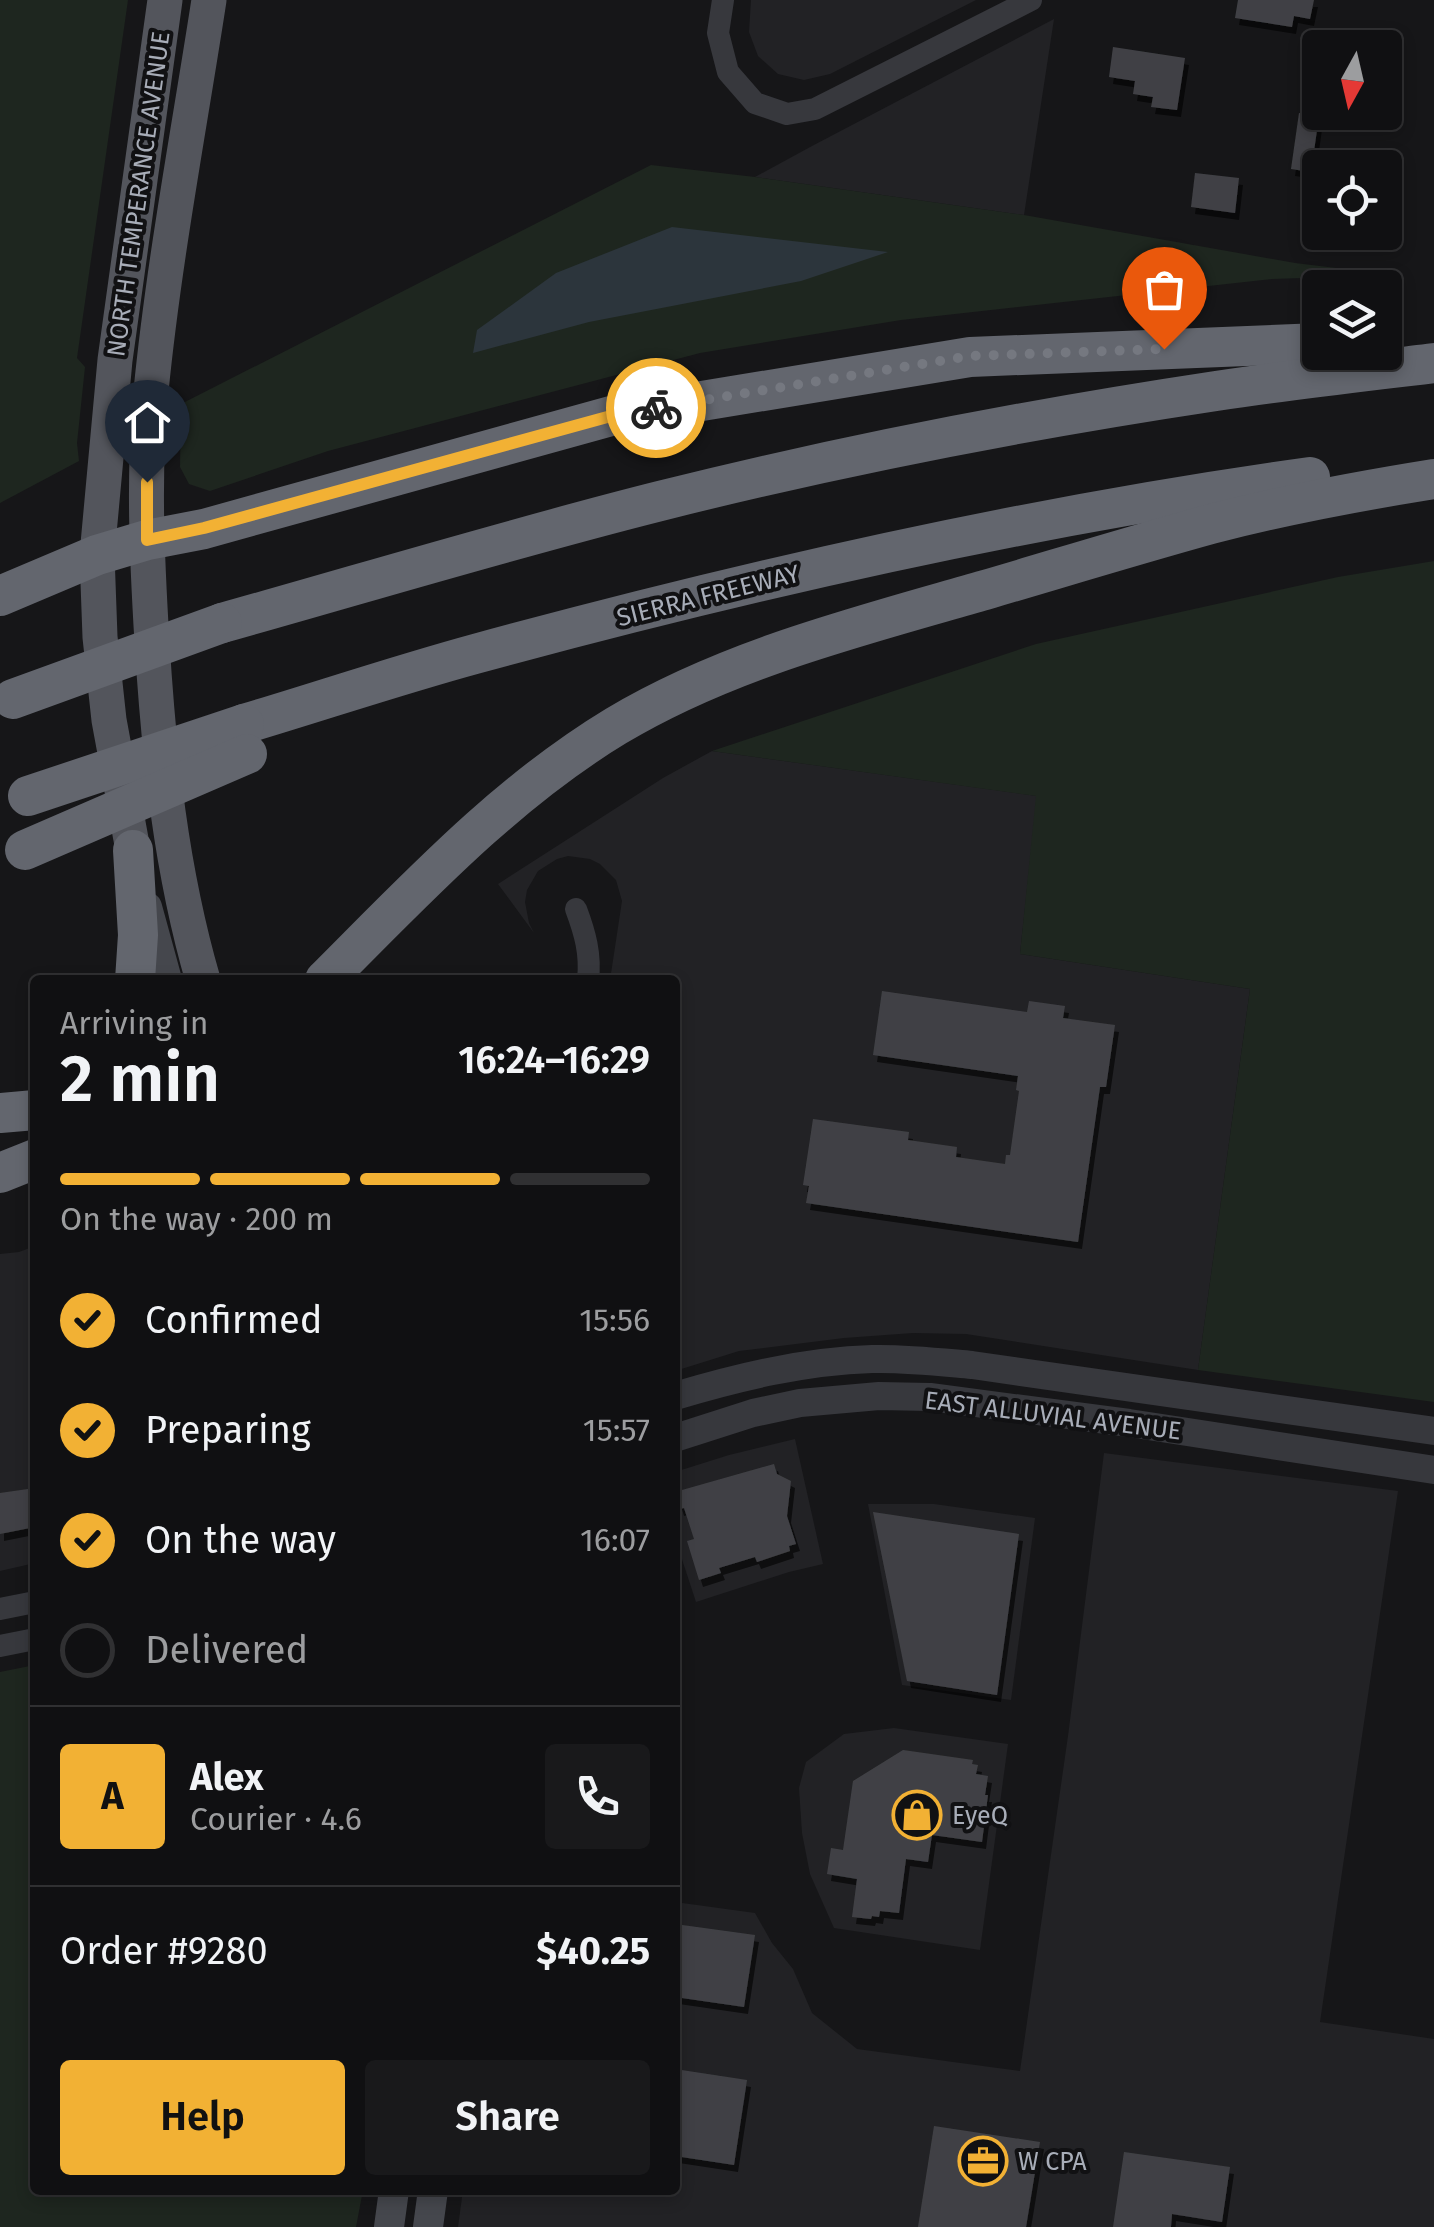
<!DOCTYPE html>
<html lang="en">
<head>
<meta charset="utf-8">
<style>
  body { margin:0; font-family:"Fira Sans",sans-serif; background:#19191b; color:#f1f3f6; height:100vh; display:flex; flex-direction:column; font-size:38px; white-space:nowrap }
  * { box-sizing:border-box; margin:0 }
  p { font-size:32px; color:#9c9d9f }
  .icon { flex:none; width:55px; height:55px; fill:none; stroke:currentColor; stroke-width:2; stroke-linecap:round; stroke-linejoin:round }
  .map { position:relative; flex:1; overflow:hidden }
  .side { position:absolute; left:30px; top:975px; width:650px; height:1220px; display:flex; flex-direction:column; background:#101012; border-radius:10px; box-shadow:0 5px 15px #0003,0 0 0 2px #303032 }
  .side>* { flex:none }
  .needle { width:65px; rotate:188deg }
  .tools { position:absolute; left:1302px; top:30px; display:grid; gap:20px }
  .tools a { display:grid; place-items:center; width:100px; height:100px; border-radius:10px; background:#101012; box-shadow:0 5px 15px #0003,0 0 0 2px #303032; font-size:50px }
  .pin { position:absolute; display:grid; place-items:center; width:85px; height:85px; color:#fff; margin:-102px -42px; border-radius:50% 50% 50% 0; rotate:-45deg; box-shadow:0 0 10px #0007 }
  .pin .icon { rotate:45deg }
  .courier { position:absolute; display:grid; place-items:center; width:100px; height:100px; margin:-50px; border:8px solid #f2b134; border-radius:50%; background:#fff; color:#222; box-shadow:0 2px 12px #0007 }
  .summary em { font-style:normal; font-weight:600 }
  .summary div { display:flex; flex-direction:column-reverse }
  .summary { display:flex; align-items:center; justify-content:space-between; height:170px; padding:0 30px }
  h1 { font-size:65px; font-weight:600; line-height:75px }
  .bar { display:grid; grid-template-columns:repeat(4,1fr); gap:15px 10px; align-content:center; height:120px; padding:0 30px }
  .bar i { height:12px; border-radius:8px; background:#303032 }
  .bar .on { background:#f2b134 }
  .bar p { grid-column:span 4 }
  .line { display:flex; align-items:center; gap:25px; padding:0 30px; border-top:2px solid #303032 }
  .line div { flex:1 }
  .round { display:grid; place-items:center; flex:none; width:105px; height:105px; border-radius:10px; background:#19191b }
  ol { padding:0 30px; list-style:none }
  li { display:flex; align-items:center; gap:30px; height:110px }
  li p { margin-inline-start:auto }
  li .icon { padding:10px; border-radius:50%; background:#f2b134; color:#111; stroke-width:4 }
  li:last-child { color:#9c9d9f }
  li i { width:55px; height:55px; border:5px solid #303032; border-radius:50% }
  .cta { display:flex; gap:20px; margin-top:auto; padding:20px 30px }
  .cta a { flex:1; height:115px; border-radius:10px; background:#f2b134; color:#111; font-size:40px; font-weight:600; line-height:115px; text-align:center }
  .cta a+a { background:#19191b; color:#f1f3f6 }
  .map>svg:first-child { display:block }
  .built { fill:#222225 }
  .green { fill:#1e261f }
  .water { fill:#2c353c }
  .building { fill:#404145; filter:url(#shadow) }
  .lines { fill:none; stroke-linecap:round; stroke-linejoin:round }
  .minor { stroke:#37383d; stroke-width:22 }
  .tertiary { stroke:#37383d; stroke-width:28 }
  .secondary { stroke:#45474d; stroke-width:30 }
  .primary { stroke:#53555c; stroke-width:35 }
  .motorway { stroke:#63666e; stroke-width:40 }
  .motorway-bridge { stroke:#63666e; stroke-width:40 }
  .done { stroke:#757880; stroke-width:10; stroke-dasharray:0 18 }
  .route { stroke:#f2b134; stroke-width:12 }
  .labels { text-anchor:middle; stroke-width:8; stroke-linejoin:round; paint-order:stroke }
  .street-label { font-size:25px; fill:#a8adb8; stroke:#111113 }
  .poi-label { font-size:25px; fill:#a8adb8; stroke:#111113; text-anchor:start }
</style>
</head>
<body>
<div class="map">
<svg width="1434" height="2227" viewBox="0 0 1434 2227">
  <defs>
    <filter id="shadow"><feDropShadow dx="4" dy="7" stdDeviation="0" flood-color="#0009"/></filter>
  </defs>
  <rect width="100%" height="100%" fill="#161618"/>
  <!-- built -->
  <g class="built">
    <path d="M751,0H976L830,74L804,80L778,74L758,56L749,32Z"/>
    <path d="M1054,19L1024,215L755,177L812,146Z"/>
    <path d="M712,751L1037,796L1020,954L1250,989L1198,1370L966,1334L913,1333L844,1338L739,1351L675,1371V980H610L622,901L616,880L600,864L590,859L568,856L557,859L538,871L527,890L525,902L529,923L534,933L498,884L663,778Z"/>
    <path d="M35,1246V1563L0,1571V1254L19,1252Z"/>
    <path d="M795,1439L823,1564L789,1572L696,1602L675,1538V1472L729,1455Z"/>
    <path d="M1104,1453L1398,1491L1320,2022L1434,2039V2227H458L463,2190H675V1902L755,1913L772,1943L793,1969L812,2013L857,2049L1020,2071L1068,1736Z"/>
    <path d="M868,1504H934L1035,1518L1011,1700L902,1685Z"/>
    <path d="M894,1728L1008,1744L980,1950L834,1928L810,1874L802,1833L799,1788L806,1762L844,1734Z"/>
  </g>
  <!-- green -->
  <g class="green">
    <path d="M0,0H128L77,358L85,367L77,443L79,461L0,503Z"/>
    <path d="M651,165L755,177L1024,215L1295,263L1394,275L1272,279L901,320L700,353L328,451L210,491L189,484L180,467L181,404Z"/>
    <path d="M1434,561V1402L1198,1370L1250,989L1020,954L1036,796L712,751L1036,644L1338,577Z"/>
    <path d="M35,1665V2190H363L356,2227H0V1672Z"/>
  </g>
  <!-- water -->
  <path class="water" d="M672,227L888,252L801,281L589,322L473,353L477,330L556,273Z"/>
  <!-- building -->
  <g class="building">
    <path d="M1238,0H1314L1310,19L1294,16L1292,27L1235,18Z"/>
    <path d="M1113,47L1185,58L1177,110L1151,107L1153,97L1133,94L1135,81L1109,77Z"/>
    <path d="M1299,113L1319,116L1311,172L1291,169Z"/>
    <path d="M1195,173L1239,178L1235,213L1191,207Z"/>
    <path d="M882,991L1027,1012L1029,1001L1065,1006L1063,1018L1115,1025L1106,1087H1100L1078,1242L806,1203L809,1186L803,1185L813,1119L909,1132L908,1140L957,1147L956,1157L1005,1164L1006,1155H1010L1019,1091L1016,1090L1018,1076L873,1055Z"/>
    <path d="M774,1464L777,1474L791,1481L787,1516L796,1544L789,1546L790,1551L757,1562L755,1557L719,1568L721,1573L699,1580L687,1541L694,1539L684,1508L680,1509L675,1492Z"/>
    <path d="M35,1488V1527L0,1534V1493Z"/>
    <path d="M873,1512L1019,1534L997,1695L907,1681Z"/>
    <path d="M903,1750L973,1760L972,1764L978,1765L976,1774L988,1776L985,1795H988L982,1842L932,1835L928,1862L906,1859L899,1913L880,1911L879,1917L872,1916L871,1919L852,1917L857,1879L827,1874L831,1848L843,1850L853,1781Z"/>
    <path d="M675,1924L755,1935L744,2007L675,1997Z"/>
    <path d="M675,2069L747,2080L734,2165L675,2156Z"/>
    <path d="M934,2126L1040,2142L1026,2227H918Z"/>
    <path d="M1124,2152L1230,2167L1222,2222L1172,2214L1171,2227H1113Z"/>
  </g>
  <g class="lines">
    <!-- minor -->
    <g class="minor">
      <path d="M723,0L718,33L728,72L755,103L787,114L815,109L1031,0"/>
      <path d="M576,909C585,933 591,954 588,980"/>
      <path d="M0,1609L35,1602"/>
      <path d="M0,1646L35,1639"/>
    </g>
    <!-- tertiary -->
    <g class="tertiary">
      <path d="M675,1396C739,1377 805,1361 872,1359C905,1358 939,1362 972,1365L1434,1431"/>
      <path d="M675,1438L753,1413L800,1403L879,1396L930,1397L1129,1423L1434,1470"/>
    </g>
    <!-- secondary -->
    <g class="secondary">
      <path d="M147,907L167,980"/>
      <path d="M389,2227L394,2190"/>
      <path d="M428,2227L433,2190"/>
    </g>
    <!-- primary -->
    <g class="primary">
      <path d="M133,850L109,720L100,637L97,555L115,360L165,0"/>
      <path d="M203,980C171,870 159,756 152,642C147,559 143,475 151,391C164,260 189,130 209,0"/>
    </g>
    <!-- motorway -->
    <g class="motorway">
      <path d="M0,596L97,555L147,540L204,529L611,416L970,357L1320,343"/>
      <path d="M222,623C368,582 513,538 660,501C843,455 1030,419 1216,391C1289,380 1361,372 1434,363"/>
      <path d="M244,724C321,701 398,675 475,654C750,579 1028,516 1310,477"/>
      <path d="M133,850L138,935L135,980"/>
      <path d="M325,980C415,890 505,793 616,726C728,659 860,626 985,590C1060,568 1135,545 1211,524C1284,505 1359,491 1434,479"/>
      <path d="M0,1113L35,1110"/>
      <path d="M0,1173L35,1159"/>
    </g>
    <!-- motorway-bridge -->
    <g class="motorway-bridge">
      <path d="M13,699L222,623"/>
      <path d="M28,796L244,724"/>
      <path d="M25,850L247,754"/>
    </g>
  </g>
  <g class="lines">
    <!-- done -->
    <path class="done" d="M656,408L970,356L1164,349"/>
    <!-- route -->
    <path class="route" d="M147,482V540L204,528L611,416L656,408"/>
  </g>
  <!-- icons -->
  <defs>
    <g id="shop-ring" transform="scale(2.5)"><circle r="9.5" fill="#111113" stroke="#f2b134" stroke-width="1.5"/><path d="M-5-2.5h2.3a2.7 3.5 0 0 1 5.4 0H5L5.5 6h-11ZM-1.5-2.5h3a1.5 2.3 0 0 0-3 0Z" fill="#f2b134"/></g>
    <g id="office-ring" transform="scale(2.5)"><circle r="9.5" fill="#111113" stroke="#f2b134" stroke-width="1.5"/><path d="M-6-3h4V-5.5h4V-3h4V5H-6ZM-1-4.5V-3h2v-1.5ZM-6 0V1H6V0Z" fill="#f2b134"/></g>
  </defs>
  <g fill-rule="evenodd">
    <use href="#shop-ring" x="917" y="1815"/>
    <use href="#office-ring" x="983" y="2161"/>
  </g>
  <g class="labels">
    <!-- street labels -->
    <g class="street-label">
      <text transform="translate(138 194) rotate(-82)" y="9">NORTH TEMPERANCE AVENUE</text>
      <text transform="translate(708 595) rotate(-14)" y="9">SIERRA FREEWAY</text>
      <text transform="translate(1053 1415) rotate(7)" y="9">EAST ALLUVIAL AVENUE</text>
    </g>
    <!-- poi labels -->
    <g class="poi-label">
      <text x="952" y="1824">EyeQ</text>
      <text x="1018" y="2170">W CPA</text>
    </g>
  </g>
</svg>
<div class="tools">
<a><svg class="needle" viewBox="-14 -14 28 28"><path d="M0-13l5 13h-10z" fill="#e53935"/><path d="M0 13l5-13h-10z" fill="#9c9d9f"/></svg></a>
<a><svg class="icon" aria-label="locate" viewBox="0 0 24 24"><circle cx="12" cy="12" r="6"/><path d="M12 2v4M12 18v4M2 12h4M18 12h4"/></svg></a>
<a><svg class="icon" aria-label="layers" viewBox="0 0 24 24"><path d="M12 4l9 5-9 5-9-5zM3 14l9 5 9-5"/></svg></a>
</div>
<div class="pin" style="left:1164px;top:349px;background:#ea580c"><svg class="icon" aria-label="bag" viewBox="0 0 24 24"><path d="M5 8h14l-1 12H6zM9 8a3 3 0 0 1 6 0"/></svg></div>
<div class="pin" style="left:147px;top:482px;background:#1f2937"><svg class="icon" aria-label="home" viewBox="0 0 24 24"><path d="M3 11l9-7 9 7M6 9v11h12V9"/></svg></div>
<div class="courier" style="left:656px;top:408px"><svg class="icon" aria-label="bike" viewBox="0 0 24 24"><circle cx="6" cy="16" r="4"/><circle cx="18" cy="16" r="4"/><path d="M6 16l4-8h5l3 8M10 8l3 8H6M13 5h3"/></svg></div>
<section class="side">
<div class="summary"><div><h1>2 min</h1><p>Arriving in</p></div><em>16:24–16:29</em></div>
<div class="bar"><i class="on"></i><i class="on"></i><i class="on"></i><i></i><p>On the way · 200 m</p></div>
<ol>
<li><svg class="icon" aria-label="check" viewBox="0 0 24 24"><path d="M5 12l5 5 9-10"/></svg>Confirmed<p>15:56</p></li>
<li><svg class="icon" aria-label="check" viewBox="0 0 24 24"><path d="M5 12l5 5 9-10"/></svg>Preparing<p>15:57</p></li>
<li><svg class="icon" aria-label="check" viewBox="0 0 24 24"><path d="M5 12l5 5 9-10"/></svg>On the way<p>16:07</p></li>
<li><i></i>Delivered</li>
</ol>
<div class="line" style="height:180px"><b class="round" style="background:#f2b134;color:#111">A</b><div><b>Alex</b><p>Courier · 4.6</p></div><a class="round"><svg class="icon" aria-label="phone" viewBox="0 0 24 24"><path d="M5 4h4l2 5-3 2q2 4 5 5l2-3 5 2v4C11 20 4 13 5 4z"/></svg></a></div>
<div class="line" style="height:130px"><div>Order #9280</div><b>$40.25</b></div>
<div class="cta"><a>Help</a><a>Share</a></div>
</section>
</div>
</body>
</html>
